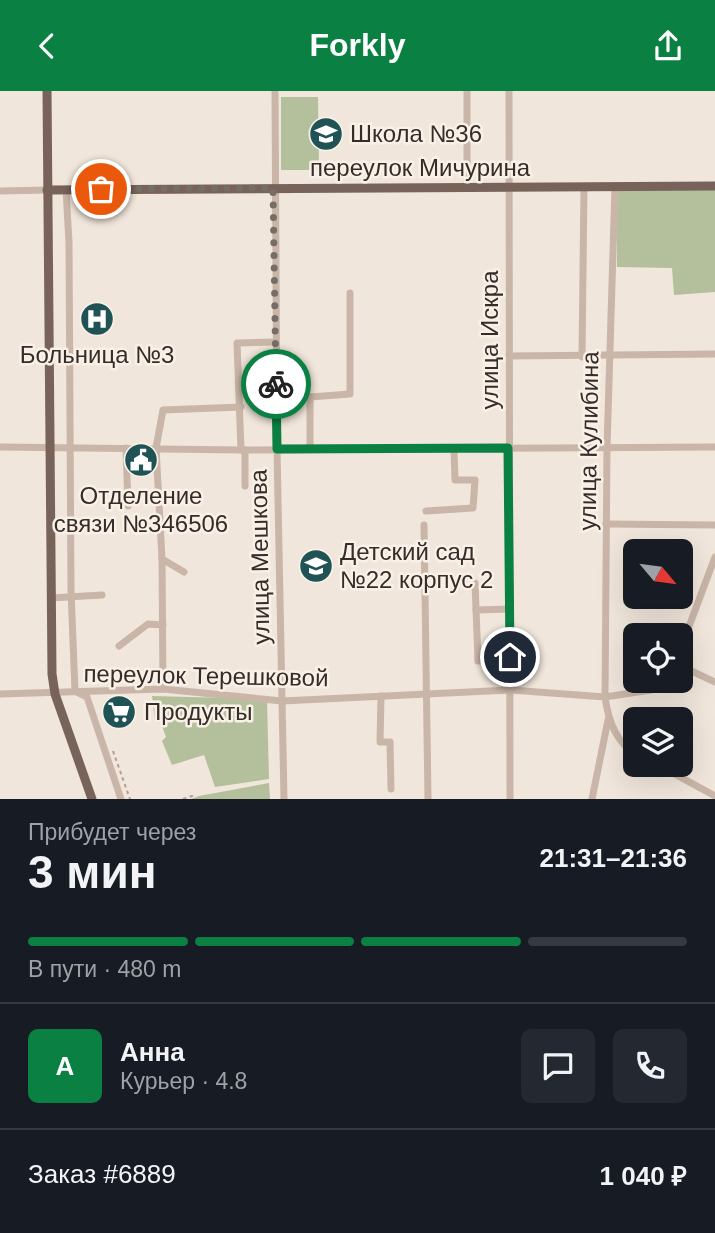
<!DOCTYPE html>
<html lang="ru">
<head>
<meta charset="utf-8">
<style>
  body { margin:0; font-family:Helvetica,sans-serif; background:#242831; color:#f1f3f6; height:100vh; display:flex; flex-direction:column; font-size:26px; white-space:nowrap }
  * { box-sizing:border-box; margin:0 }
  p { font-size:23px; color:#9ea1a6 }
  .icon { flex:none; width:38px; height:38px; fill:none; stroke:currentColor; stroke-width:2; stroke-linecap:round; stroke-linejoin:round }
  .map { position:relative; height:708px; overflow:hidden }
  .drawer { display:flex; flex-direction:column; background:#171b24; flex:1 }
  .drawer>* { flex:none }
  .needle { width:46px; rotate:119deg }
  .tools { position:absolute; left:623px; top:448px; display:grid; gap:14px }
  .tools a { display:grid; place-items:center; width:70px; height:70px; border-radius:10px; background:#171b24; box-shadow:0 7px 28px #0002; font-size:35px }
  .pin { position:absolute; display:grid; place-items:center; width:60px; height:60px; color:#fff; margin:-30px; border:4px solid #fff; border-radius:50%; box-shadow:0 2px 7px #0007 }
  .courier { position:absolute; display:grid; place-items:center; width:70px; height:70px; margin:-35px; border:5px solid #0b8043; border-radius:50%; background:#fff; color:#222; box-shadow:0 2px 9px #0007 }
  .summary em { font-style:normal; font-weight:700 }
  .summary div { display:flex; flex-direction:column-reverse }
  .summary { display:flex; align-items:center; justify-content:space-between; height:119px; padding:0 28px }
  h1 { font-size:46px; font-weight:700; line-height:52px }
  .bar { display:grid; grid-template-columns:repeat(4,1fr); gap:10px 7px; align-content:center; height:84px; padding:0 28px }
  .bar i { height:9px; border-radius:5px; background:#363941 }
  .bar .current { background:#0b8043 }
  .bar p { grid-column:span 4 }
  .line { display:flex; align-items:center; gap:18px; padding:0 28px; border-top:2px solid #363941 }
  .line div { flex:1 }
  .round { display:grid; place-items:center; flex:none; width:74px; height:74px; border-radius:10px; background:#242831 }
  header { display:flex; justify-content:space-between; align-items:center; height:91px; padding:0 28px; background:#0b8043; color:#fff; font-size:32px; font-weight:700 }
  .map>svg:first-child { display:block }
  .green { fill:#b4c09c }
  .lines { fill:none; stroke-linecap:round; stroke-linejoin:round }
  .path { stroke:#b4a092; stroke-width:2; stroke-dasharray:3.5 3.5; stroke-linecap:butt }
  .minor { stroke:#c9b6a8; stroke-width:7 }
  .major { stroke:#776359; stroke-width:9 }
  .done { stroke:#776d67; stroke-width:7; stroke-dasharray:0 12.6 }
  .route { stroke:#0b8043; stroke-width:9 }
  .labels { text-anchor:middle; stroke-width:5; stroke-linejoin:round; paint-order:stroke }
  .poi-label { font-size:24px; fill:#362c28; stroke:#f9f1e8; text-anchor:start }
  .street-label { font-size:24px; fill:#362c28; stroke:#f9f1e8 }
</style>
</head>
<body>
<header><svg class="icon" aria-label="back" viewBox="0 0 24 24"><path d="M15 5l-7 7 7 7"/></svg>Forkly<svg class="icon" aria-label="share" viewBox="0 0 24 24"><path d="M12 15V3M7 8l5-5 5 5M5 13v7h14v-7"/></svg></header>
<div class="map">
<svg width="715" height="708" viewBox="0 0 715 708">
  <rect width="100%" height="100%" fill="#f1e6db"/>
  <!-- green -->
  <g class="green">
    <path d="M281,6H318L319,79H281Z"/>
    <path d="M617,98H715V201L674,204L672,177L617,176Z"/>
    <path d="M152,605L267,608L269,688L215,696L204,664L172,674L162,650L166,646L161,632L155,631Z"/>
    <path d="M269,692L270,708H191L199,705Z"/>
  </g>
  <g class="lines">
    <!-- path -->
    <g class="path">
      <path d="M113,660L130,708"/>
      <path d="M183,708L192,705L196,708"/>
    </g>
    <!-- minor -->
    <g class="minor">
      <path d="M275,0L277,358L284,708"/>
      <path d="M509,0L510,708"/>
      <path d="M615,95L607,357L605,606C608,628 615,651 635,662"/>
      <path d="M467,96V0"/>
      <path d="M66,99L69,151L71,500L75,600L87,606L121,708"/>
      <path d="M0,100L47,99"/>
      <path d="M509,265L715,263"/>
      <path d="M582,266L584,96"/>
      <path d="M276,306H310V358"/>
      <path d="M310,306L350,303V202"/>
      <path d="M0,356L241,359L715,356"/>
      <path d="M126,357L128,415"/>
      <path d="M241,359L237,252L275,251"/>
      <path d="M245,395V359"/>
      <path d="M426,420L473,417L475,389H455L454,357"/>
      <path d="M606,433L715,434"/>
      <path d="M424,434L428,708"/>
      <path d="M162,468L163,598"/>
      <path d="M184,481L162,468L156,357L163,319L241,316"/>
      <path d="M475,492L478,570L510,566"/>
      <path d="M51,507L102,504"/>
      <path d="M476,519L510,518"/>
      <path d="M119,555L148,533L163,534"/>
      <path d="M681,557L715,466"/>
      <path d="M681,575L715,591"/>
      <path d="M0,603L163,598L282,610L511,599L605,606L651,599L659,590"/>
      <path d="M381,605L380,651H390L391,698"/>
      <path d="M658,674L715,705"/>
      <path d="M592,708L608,629"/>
    </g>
    <!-- major -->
    <g class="major">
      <path d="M47,0L52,583L55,603L92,708"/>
      <path d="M47,99L715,95"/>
    </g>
  </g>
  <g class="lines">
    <!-- done -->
    <path class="done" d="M101,98L273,97L276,293"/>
    <!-- route -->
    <path class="route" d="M276,293L277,358L508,357L510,566"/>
  </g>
  <!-- icons -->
  <defs>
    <g id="school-disc" transform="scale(1.75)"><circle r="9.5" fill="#1f5356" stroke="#f9f1e8"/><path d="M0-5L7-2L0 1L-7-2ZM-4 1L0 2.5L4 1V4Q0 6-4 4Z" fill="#fff"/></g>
    <g id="hospital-disc" transform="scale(1.75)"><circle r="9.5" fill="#1f5356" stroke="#f9f1e8"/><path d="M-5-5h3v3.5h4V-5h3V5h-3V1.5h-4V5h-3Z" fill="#fff"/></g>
    <g id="civic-disc" transform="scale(1.75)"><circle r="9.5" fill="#1f5356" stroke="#f9f1e8"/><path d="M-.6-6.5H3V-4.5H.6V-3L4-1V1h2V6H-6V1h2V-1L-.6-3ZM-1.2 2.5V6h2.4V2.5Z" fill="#fff"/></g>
    <g id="supermarket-disc" transform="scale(1.75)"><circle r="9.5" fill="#1f5356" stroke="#f9f1e8"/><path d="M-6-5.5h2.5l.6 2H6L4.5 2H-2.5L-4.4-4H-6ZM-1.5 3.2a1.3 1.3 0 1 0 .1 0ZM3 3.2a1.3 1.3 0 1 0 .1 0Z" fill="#fff"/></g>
  </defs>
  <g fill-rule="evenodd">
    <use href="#school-disc" x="326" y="43"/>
    <use href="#hospital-disc" x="97" y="228"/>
    <use href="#civic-disc" x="141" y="369"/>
    <use href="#school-disc" x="316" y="475"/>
    <use href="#supermarket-disc" x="119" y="621"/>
  </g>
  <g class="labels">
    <!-- poi labels -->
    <g class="poi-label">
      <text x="350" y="51">Школа №36</text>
      <text x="97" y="272" text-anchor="middle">Больница №3</text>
      <text x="141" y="413" text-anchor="middle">Отделение<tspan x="141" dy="28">связи №346506</tspan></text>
      <text x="340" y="469">Детский сад<tspan x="340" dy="28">№22 корпус 2</tspan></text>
      <text x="144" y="629">Продукты</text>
    </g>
    <!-- street labels -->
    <g class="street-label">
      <text x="420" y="85">переулок Мичурина</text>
      <text transform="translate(490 249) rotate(-90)" y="8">улица Искра</text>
      <text transform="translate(589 350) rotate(-89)" y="8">улица Кулибина</text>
      <text transform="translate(260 466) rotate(-91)" y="8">улица Мешкова</text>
      <text transform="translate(206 585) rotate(1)" y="8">переулок Терешковой</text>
    </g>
  </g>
</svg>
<div class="tools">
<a><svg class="needle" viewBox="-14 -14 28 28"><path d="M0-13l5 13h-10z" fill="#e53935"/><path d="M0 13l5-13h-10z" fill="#9ea1a6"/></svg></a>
<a><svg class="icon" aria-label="locate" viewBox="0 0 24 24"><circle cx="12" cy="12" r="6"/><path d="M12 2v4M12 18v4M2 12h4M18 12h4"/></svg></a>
<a><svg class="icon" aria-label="layers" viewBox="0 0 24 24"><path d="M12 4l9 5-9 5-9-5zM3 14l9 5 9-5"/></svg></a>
</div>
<div class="pin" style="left:101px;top:98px;background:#ea580c"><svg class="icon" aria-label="bag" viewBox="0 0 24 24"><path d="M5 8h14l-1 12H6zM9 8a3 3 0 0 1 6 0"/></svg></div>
<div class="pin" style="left:510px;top:566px;background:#1f2937"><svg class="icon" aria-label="home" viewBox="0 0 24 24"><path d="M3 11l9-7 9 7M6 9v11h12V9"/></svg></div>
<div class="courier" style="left:276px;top:293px"><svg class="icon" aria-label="bike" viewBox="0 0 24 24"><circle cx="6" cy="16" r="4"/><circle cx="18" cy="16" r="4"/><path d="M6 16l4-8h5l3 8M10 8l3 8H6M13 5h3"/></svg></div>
</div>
<section class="drawer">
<div class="summary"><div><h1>3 мин</h1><p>Прибудет через</p></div><em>21:31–21:36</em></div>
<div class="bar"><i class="current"></i><i class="current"></i><i class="current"></i><i></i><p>В пути · 480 m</p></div>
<div class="line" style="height:126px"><b class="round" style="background:#0b8043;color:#fff">А</b><div><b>Анна</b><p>Курьер · 4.8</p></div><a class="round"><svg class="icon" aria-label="chat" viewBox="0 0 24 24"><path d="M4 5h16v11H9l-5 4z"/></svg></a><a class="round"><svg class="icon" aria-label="phone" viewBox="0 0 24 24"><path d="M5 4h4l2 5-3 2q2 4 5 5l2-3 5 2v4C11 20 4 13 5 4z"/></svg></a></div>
<div class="line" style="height:91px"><div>Заказ #6889</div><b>1 040 ₽</b></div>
</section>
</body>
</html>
